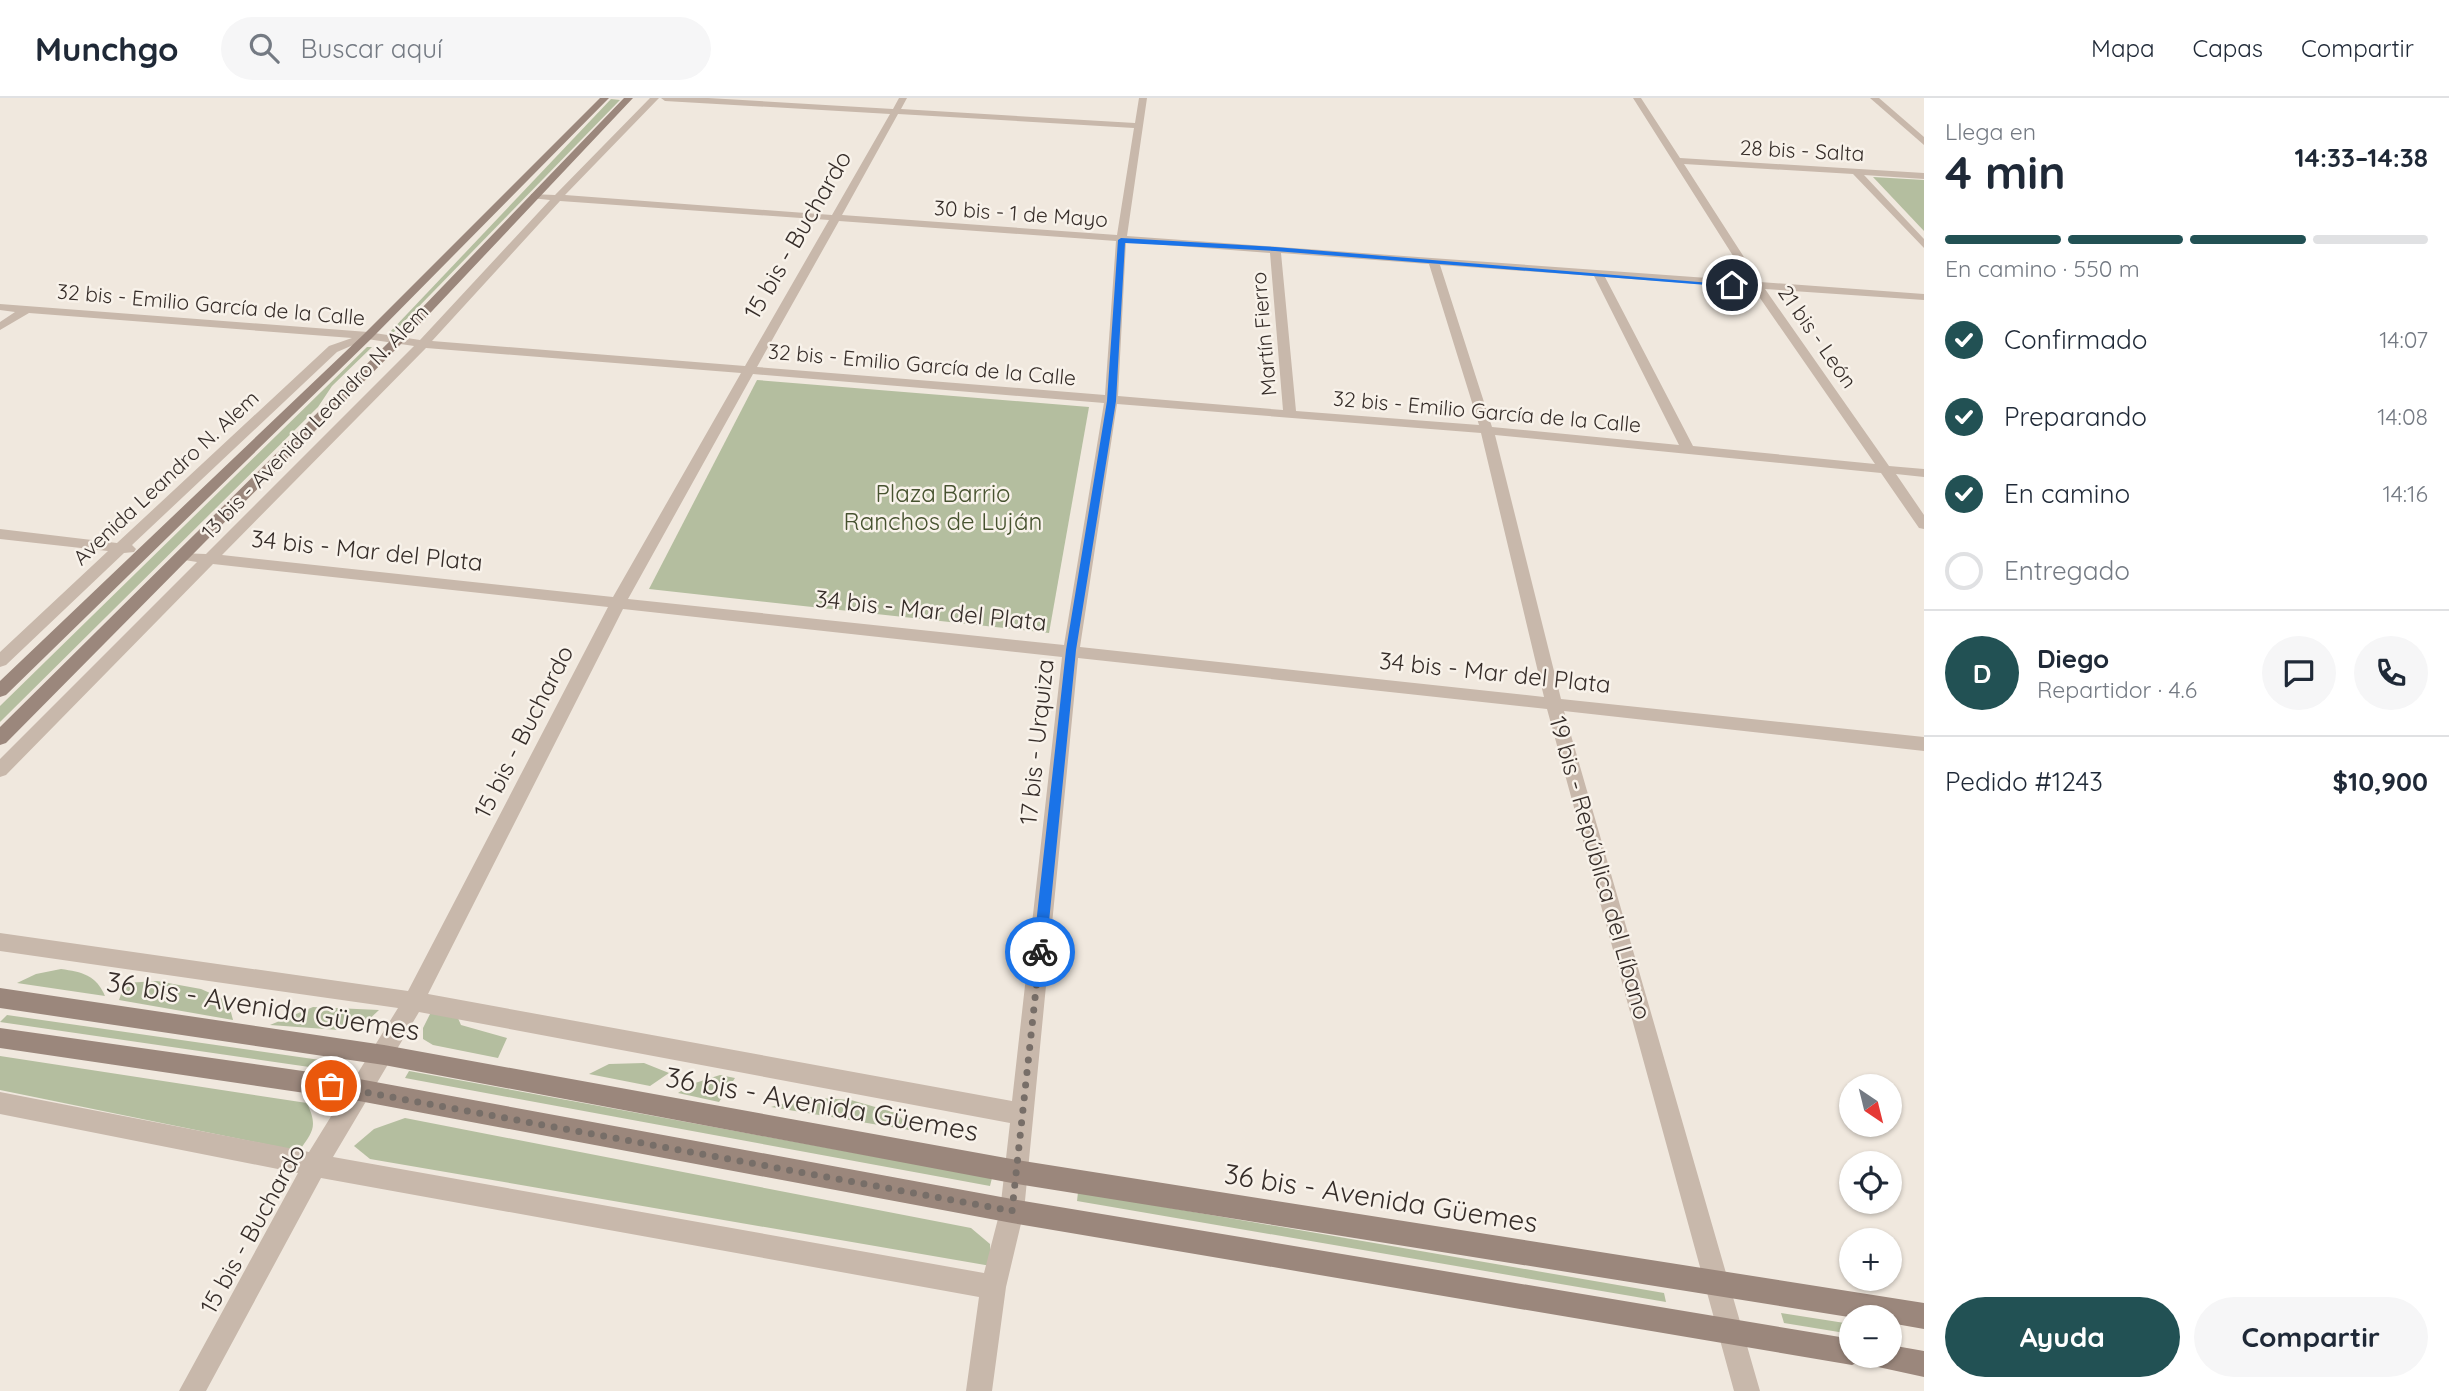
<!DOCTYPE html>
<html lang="es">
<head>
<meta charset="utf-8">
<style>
  body { margin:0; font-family:Quicksand,sans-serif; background:#f6f6f7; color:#1f2937; height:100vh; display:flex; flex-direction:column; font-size:26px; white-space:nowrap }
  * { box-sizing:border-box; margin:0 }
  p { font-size:23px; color:#747a83 }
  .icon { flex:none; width:38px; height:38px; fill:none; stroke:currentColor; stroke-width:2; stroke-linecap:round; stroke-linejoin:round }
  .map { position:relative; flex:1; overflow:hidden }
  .side { display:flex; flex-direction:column; background:#fff; width:525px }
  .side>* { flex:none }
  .needle { width:46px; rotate:145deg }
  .controls { position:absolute; left:1839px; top:976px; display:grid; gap:14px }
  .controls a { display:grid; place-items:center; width:63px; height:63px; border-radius:50%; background:#fff; box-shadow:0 2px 5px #0004; font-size:35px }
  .pin { position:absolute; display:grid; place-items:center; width:60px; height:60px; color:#fff; margin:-30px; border:4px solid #fff; border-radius:50%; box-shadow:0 2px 7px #0007 }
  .courier { position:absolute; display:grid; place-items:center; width:70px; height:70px; margin:-35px; border:5px solid #1a73e8; border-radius:50%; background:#fff; color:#222; box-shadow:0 2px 9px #0007 }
  .overview em { font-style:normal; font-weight:800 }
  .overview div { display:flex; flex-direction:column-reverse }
  .overview { display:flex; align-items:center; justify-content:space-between; height:119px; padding:0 21px }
  h1 { font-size:46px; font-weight:800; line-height:52px }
  .bar { display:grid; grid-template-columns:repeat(4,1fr); gap:10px 7px; align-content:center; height:84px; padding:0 21px }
  .bar i { height:9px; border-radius:5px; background:#e0e1e3 }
  .bar .current { background:#225154 }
  .bar p { grid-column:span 4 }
  .line { display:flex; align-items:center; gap:18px; padding:0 21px; border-top:2px solid #e0e1e3 }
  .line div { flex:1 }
  .round { display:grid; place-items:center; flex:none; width:74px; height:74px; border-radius:37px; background:#f6f6f7 }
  ol { padding:0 21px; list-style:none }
  li { display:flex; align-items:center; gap:21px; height:77px }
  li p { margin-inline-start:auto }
  li .icon { padding:7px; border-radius:50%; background:#225154; color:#fff; stroke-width:4 }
  li:last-child { color:#747a83 }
  li i { width:38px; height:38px; border:4px solid #e0e1e3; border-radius:50% }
  .cta { display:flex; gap:14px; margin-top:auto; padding:14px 21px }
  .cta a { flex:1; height:80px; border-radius:42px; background:#225154; color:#fff; font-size:28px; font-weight:800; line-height:80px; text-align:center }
  .cta a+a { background:#f6f6f7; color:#1f2937 }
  header { display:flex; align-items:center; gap:42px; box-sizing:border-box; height:98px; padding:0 35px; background:#fff; border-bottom:2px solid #e0e1e3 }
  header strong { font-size:33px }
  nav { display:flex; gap:38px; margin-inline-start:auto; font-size:24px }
  .search { width:490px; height:63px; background:#f6f6f7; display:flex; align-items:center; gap:18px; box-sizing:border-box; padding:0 24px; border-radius:38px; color:#747a83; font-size:26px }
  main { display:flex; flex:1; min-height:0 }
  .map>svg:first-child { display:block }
  .green { fill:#b4be9f }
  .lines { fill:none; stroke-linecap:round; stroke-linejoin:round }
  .street { fill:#c8b8ab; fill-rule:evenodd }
  .secondary { fill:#9b877c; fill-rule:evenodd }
  .route { fill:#1a73e8 }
  .done { stroke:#776e68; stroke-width:7; stroke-dasharray:0 12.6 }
  .labels { text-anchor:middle; stroke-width:5; stroke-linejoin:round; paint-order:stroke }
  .far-street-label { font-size:21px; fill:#362d29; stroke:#f8f2ea }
  .street-label { font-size:24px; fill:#362d29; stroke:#f8f2ea }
  .park-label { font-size:24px; fill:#46522f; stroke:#f8f2ea }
  .near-street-label { font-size:28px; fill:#362d29; stroke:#f8f2ea }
</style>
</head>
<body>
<header>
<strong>Munchgo</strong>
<div class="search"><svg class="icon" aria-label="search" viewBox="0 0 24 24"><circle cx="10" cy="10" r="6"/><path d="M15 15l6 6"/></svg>Buscar aquí</div>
<nav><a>Mapa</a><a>Capas</a><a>Compartir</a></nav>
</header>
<main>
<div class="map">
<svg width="1924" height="1293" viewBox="0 0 1924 1293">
  <rect width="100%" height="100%" fill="#f0e8de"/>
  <!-- green -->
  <g class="green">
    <path d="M611,1L620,2L394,234H390Z"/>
    <path d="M1873,79L1924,82V133Z"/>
    <path d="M367,249H372L332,288L318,309L0,624V608Z"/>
    <path d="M757,282L1089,309L1049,535L649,491Z"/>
    <path d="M61,871C82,874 96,877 105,898L17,885L36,876Z"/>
    <path d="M157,883L201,891L228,903L233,922L119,902L125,885Z"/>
    <path d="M313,909L379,912L364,926L339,932L270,927Z"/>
    <path d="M431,914L457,918L461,927L507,940L498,960L433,947L423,941V930Z"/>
    <path d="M7,917L341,965L337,973L0,924Z"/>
    <path d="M0,958L307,1005C318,1029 313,1033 299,1053L0,992Z"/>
    <path d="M644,965L669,975L650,988L589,976L609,966Z"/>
    <path d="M409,973L992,1080L990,1088L405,980Z"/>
    <path d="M720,977L735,980L719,1004L678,995L692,986Z"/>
    <path d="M806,999L851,1002L896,1015L915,1033L771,1009Z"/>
    <path d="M405,1020L971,1130L990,1146L991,1168L370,1061L354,1048L374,1031Z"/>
    <path d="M1078,1094L1664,1195L1666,1204L1077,1103Z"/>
    <path d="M1781,1215L1851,1226V1236L1784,1225Z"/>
  </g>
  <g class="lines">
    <!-- street -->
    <g class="street">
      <path d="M650,0H659L565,97L832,117L890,16L665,3L661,0H708L893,11L899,0H907L901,11L1135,25L1139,0H1147L1127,138L1749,183L1633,0H1641L1680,60L1924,75V81L1864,77L1924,141V150L1853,76L1684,66L1760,184L1924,196V202L1765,191L1889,368L1924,371V379L1896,376L1924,417V431L1919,430L1881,375L1495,337L1561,601L1924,639V653L1564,613L1760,1293H1734L1547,611L1078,560L1024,1113L1006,1189L992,1293H966L979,1199L321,1080L206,1293H179L298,1075L0,1016V994L309,1054L398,910L0,853V835L408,893L608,509L213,466L6,677L0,679V661L197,464L178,461L176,458L178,455L206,456L414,248L367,241L337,254L132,447L136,451L134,454L124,455L6,567L0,569V554L108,453L0,441V431L117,445L329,248L352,240L29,215L0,232V224L15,214L0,212V206L368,234L420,242L550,102L531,100V96L555,97ZM898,16L1134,30L1117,137L842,117ZM560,103L829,122L745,268L432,243ZM839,123L1116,143L1105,297L757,269ZM1126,144L1270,155L1283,312L1118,298ZM1281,155L1429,166L1479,327L1296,313ZM1440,167L1594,178L1679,347L1492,329ZM1605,179L1753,190L1875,366L1693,348ZM426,250L741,275L613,499L222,457ZM753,276L1104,305L1064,547L628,501ZM1117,306L1481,335L1544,599L1080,549ZM623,511L1062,559L1012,1003L428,896ZM419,914L1010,1025L1000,1113L984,1175L333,1059Z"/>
      <path d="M1870,0H1879L1924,39V47Z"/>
    </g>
    <!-- secondary -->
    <g class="secondary">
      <path d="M600,0H609L372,240L6,597L0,599V583L364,236Z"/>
      <path d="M624,0H633L400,247L6,645L0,647V629L392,241Z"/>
      <path d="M0,890L384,947L1017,1062L1924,1205V1231L1890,1225V1220H1855L1017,1086L384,967L0,910Z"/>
      <path d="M0,930L359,981L1012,1101L1852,1241V1258H1863L1861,1263L1852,1267L1012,1125L359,1003L0,950Z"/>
      <path d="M1890,1247L1924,1253V1279L1869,1267L1865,1258H1890Z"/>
    </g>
  </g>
  <!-- route -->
  <path class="route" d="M1121,140L1275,149L1735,187L1732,189L1275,153L1125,145L1116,303L1076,552L1046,854L1040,860L1033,854L1066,552L1107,303L1118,142Z"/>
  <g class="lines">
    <!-- done -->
    <path class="done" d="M331,988L1012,1113L1040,854"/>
  </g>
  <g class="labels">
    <!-- far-street labels -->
    <g class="far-street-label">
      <text transform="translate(1802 53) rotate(3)" y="7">28 bis - Salta</text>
      <text transform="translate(1021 116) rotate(4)" y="7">30 bis - 1 de Mayo</text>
      <text transform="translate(211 207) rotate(5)" y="7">32 bis - Emilio García de la Calle</text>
      <text transform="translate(1264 236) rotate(-95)" y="7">Martín Fierro</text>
      <text transform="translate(1817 239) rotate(55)" y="7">21 bis - León</text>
      <text transform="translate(922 267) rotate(5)" y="7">32 bis - Emilio García de la Calle</text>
      <text transform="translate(1487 314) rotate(5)" y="7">32 bis - Emilio García de la Calle</text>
      <text transform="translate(315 324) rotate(-46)" y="7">13 bis - Avenida Leandro N. Alem</text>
      <text transform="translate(166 380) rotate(-43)" y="7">Avenida Leandro N. Alem</text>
    </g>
    <!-- street labels -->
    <g class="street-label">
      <text transform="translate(798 137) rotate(-60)" y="8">15 bis - Buchardo</text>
      <text transform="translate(367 453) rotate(6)" y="8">34 bis - Mar del Plata</text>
      <text transform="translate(931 513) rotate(6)" y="8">34 bis - Mar del Plata</text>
      <text transform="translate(1495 575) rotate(6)" y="8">34 bis - Mar del Plata</text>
      <text transform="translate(524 634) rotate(-63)" y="8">15 bis - Buchardo</text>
      <text transform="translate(1037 644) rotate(-84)" y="8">17 bis - Urquiza</text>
      <text transform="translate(1600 770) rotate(74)" y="8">19 bis - República del Líbano</text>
      <text transform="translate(253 1131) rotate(-61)" y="8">15 bis - Buchardo</text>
    </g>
    <!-- park labels -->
    <g class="park-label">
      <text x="943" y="404">Plaza Barrio<tspan x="943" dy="28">Ranchos de Luján</tspan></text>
    </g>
    <!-- near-street labels -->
    <g class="near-street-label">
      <text transform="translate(263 908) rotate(9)" y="10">36 bis - Avenida Güemes</text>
      <text transform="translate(822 1006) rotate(10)" y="10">36 bis - Avenida Güemes</text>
      <text transform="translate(1381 1100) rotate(9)" y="10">36 bis - Avenida Güemes</text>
    </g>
  </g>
</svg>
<div class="controls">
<a><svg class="needle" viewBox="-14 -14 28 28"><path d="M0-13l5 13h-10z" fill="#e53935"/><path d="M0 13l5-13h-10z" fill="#747a83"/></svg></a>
<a><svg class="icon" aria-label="locate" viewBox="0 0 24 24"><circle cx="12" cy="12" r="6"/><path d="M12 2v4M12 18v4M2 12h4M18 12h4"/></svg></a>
<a>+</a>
<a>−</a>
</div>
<div class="pin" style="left:331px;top:988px;background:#ea580c"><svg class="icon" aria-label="bag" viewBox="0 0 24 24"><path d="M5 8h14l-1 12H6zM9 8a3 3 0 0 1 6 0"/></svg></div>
<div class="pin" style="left:1732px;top:187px;background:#1f2937"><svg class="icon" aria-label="home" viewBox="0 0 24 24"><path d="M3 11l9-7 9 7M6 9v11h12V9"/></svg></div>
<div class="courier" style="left:1040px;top:854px"><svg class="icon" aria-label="bike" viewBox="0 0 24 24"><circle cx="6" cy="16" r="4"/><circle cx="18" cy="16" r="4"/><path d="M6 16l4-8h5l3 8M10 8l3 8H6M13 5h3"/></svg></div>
</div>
<section class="side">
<div class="overview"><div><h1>4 min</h1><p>Llega en</p></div><em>14:33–14:38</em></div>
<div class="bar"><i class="current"></i><i class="current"></i><i class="current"></i><i></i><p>En camino · 550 m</p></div>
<ol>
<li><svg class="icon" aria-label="check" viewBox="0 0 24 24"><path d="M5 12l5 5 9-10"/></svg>Confirmado<p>14:07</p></li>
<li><svg class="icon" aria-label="check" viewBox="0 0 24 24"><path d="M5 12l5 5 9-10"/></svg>Preparando<p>14:08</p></li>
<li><svg class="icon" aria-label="check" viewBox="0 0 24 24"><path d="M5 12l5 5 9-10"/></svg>En camino<p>14:16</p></li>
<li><i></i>Entregado</li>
</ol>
<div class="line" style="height:126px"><b class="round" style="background:#225154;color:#fff">D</b><div><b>Diego</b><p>Repartidor · 4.6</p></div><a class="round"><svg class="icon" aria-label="chat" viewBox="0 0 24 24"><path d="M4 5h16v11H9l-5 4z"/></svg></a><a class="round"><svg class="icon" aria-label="phone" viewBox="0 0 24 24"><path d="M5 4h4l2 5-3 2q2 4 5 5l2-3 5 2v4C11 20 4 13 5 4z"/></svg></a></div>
<div class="line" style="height:91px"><div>Pedido #1243</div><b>$10,900</b></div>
<div class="cta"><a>Ayuda</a><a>Compartir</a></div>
</section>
</main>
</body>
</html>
